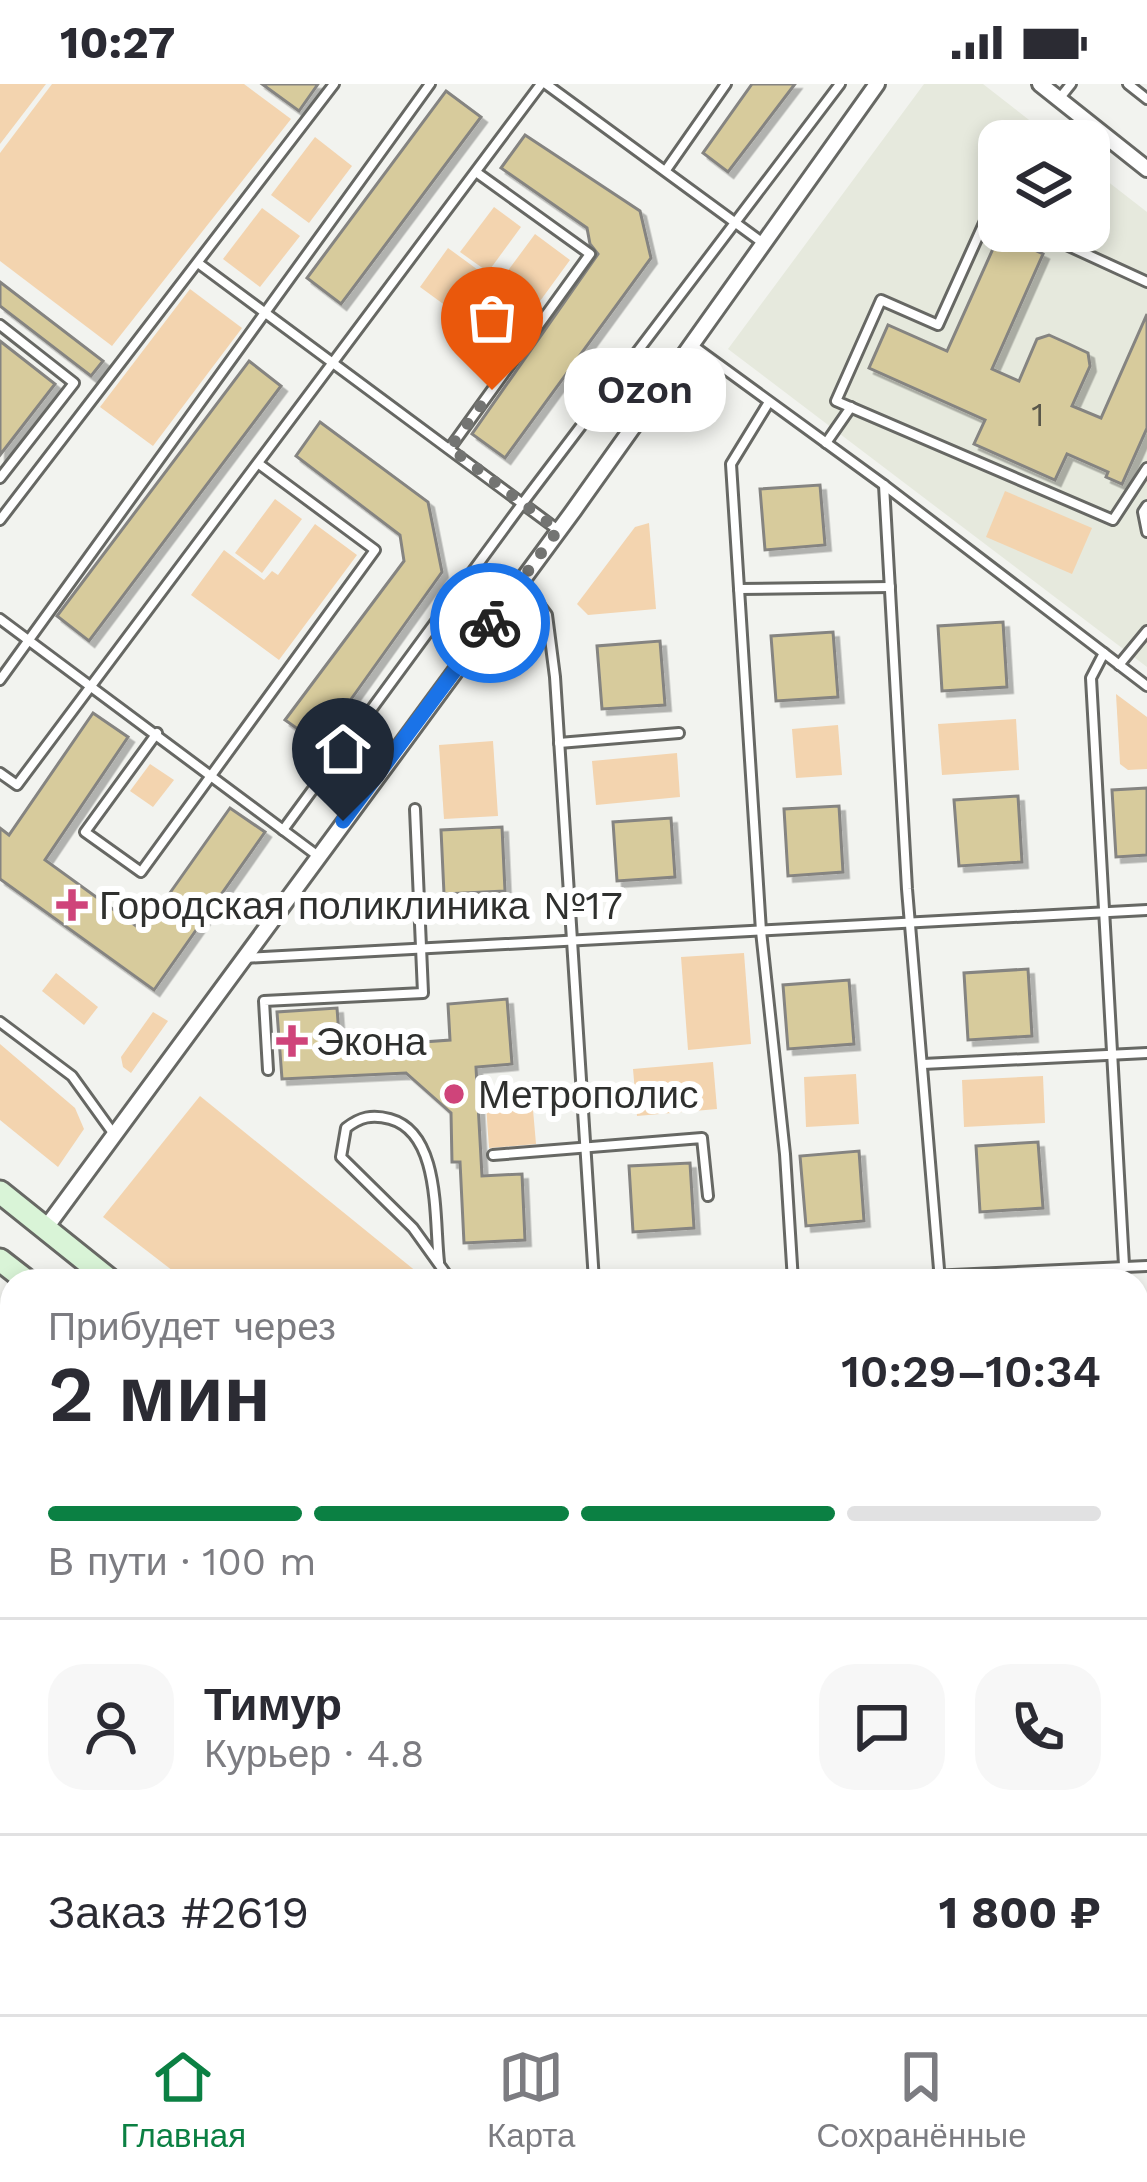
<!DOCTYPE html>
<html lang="ru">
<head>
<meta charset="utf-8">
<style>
  body { margin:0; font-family:"Work Sans",sans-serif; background:#f7f7f7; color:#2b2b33; height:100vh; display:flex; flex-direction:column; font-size:45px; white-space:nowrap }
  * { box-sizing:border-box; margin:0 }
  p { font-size:39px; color:#7c7c81 }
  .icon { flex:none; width:66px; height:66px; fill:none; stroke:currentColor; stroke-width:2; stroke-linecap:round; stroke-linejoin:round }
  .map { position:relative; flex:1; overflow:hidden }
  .panel { position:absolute; left:0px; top:1185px; width:1149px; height:747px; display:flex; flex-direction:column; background:#fff; border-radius:36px 36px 0 0; box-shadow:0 6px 18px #0003 }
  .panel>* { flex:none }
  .fabs { position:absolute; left:978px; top:36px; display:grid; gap:24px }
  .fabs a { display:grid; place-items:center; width:132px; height:132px; border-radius:24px; background:#fff; box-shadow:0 6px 18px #0003; font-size:60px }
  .pin { position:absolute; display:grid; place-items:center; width:102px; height:102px; color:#fff; margin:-123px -51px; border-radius:50% 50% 50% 0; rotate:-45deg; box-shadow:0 0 12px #0007 }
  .pin .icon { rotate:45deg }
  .courier { position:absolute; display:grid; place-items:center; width:120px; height:120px; margin:-60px; border:9px solid #1a73e8; border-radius:50%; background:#fff; color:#222; box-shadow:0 3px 15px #0007 }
  .bubble { position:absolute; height:84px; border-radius:36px; background:#fff; box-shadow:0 6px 18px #0003; font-size:39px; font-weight:600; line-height:84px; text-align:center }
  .headline em { font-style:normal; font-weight:600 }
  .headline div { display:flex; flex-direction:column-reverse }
  .headline { display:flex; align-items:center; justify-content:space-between; height:204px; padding:0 48px }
  h1 { font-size:78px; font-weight:600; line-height:90px }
  .bar { display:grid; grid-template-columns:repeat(4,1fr); gap:18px 12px; align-content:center; height:144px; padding:0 48px }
  .bar i { height:15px; border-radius:9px; background:#e1e1e2 }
  .bar .current { background:#0b8043 }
  .bar p { grid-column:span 4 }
  .line { display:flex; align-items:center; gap:30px; padding:0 48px; border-top:3px solid #e1e1e2 }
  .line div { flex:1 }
  .round { display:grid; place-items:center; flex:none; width:126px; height:126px; border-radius:36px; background:#f7f7f7 }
  .status { display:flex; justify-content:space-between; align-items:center; height:84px; padding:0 60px; background:#fff; direction:ltr }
  .status svg { height:33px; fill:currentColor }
  .tabs { display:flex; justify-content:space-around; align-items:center; height:168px; border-top:3px solid #e1e1e2; background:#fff; font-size:33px; color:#7c7c81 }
  .tabs a { display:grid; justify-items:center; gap:6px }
  .tabs .current { color:#0b8043 }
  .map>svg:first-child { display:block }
  .built { fill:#e6e9dd }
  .green { fill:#f3d4af }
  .building { fill:#d7cb9c; stroke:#858481; stroke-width:3; filter:url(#shadow) }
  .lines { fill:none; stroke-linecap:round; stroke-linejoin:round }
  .service-casing { stroke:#676864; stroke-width:14 }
  .minor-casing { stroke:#676864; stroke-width:20 }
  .tertiary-casing { stroke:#676864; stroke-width:24 }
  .secondary-casing { stroke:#676864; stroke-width:27 }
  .service { stroke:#fff; stroke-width:8 }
  .minor { stroke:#fff; stroke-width:14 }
  .tertiary { stroke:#fff; stroke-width:18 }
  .secondary { stroke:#d9f4d7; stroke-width:21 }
  .done { stroke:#737472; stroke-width:12; stroke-dasharray:0 21.6 }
  .route { stroke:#1a73e8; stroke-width:15 }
  .poi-dot { fill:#cf447a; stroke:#fff; stroke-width:4.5 }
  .labels { text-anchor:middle; stroke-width:12; stroke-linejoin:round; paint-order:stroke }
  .number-label { font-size:33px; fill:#59574a }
  .poi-label { font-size:39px; fill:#2f302e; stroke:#fff; text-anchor:start }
</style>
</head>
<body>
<div class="status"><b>10:27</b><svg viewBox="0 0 49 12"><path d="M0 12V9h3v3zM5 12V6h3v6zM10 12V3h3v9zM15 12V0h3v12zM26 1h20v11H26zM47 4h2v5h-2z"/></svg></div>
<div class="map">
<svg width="1147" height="1930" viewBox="0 0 1147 1930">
  <defs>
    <filter id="shadow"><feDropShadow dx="5.5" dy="5.5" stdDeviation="0" flood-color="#0004"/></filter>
  </defs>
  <rect width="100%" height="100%" fill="#f2f3ef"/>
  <!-- built -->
  <path class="built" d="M924,0H983L1056,57H999V147H1089V83L1147,128V583L728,265Z"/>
  <!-- green -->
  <g class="green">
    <path d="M0,0H46L0,60Z"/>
    <path d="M52,0H244L291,35L112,262L0,177V69Z"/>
    <path d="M315,53L352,82L309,139L271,111Z"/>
    <path d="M494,123L521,143L488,188L460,168Z"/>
    <path d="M262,124L300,152L260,203L223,175Z"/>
    <path d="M535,150L570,176L505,265L420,203L448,164L489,194L496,186L504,192Z"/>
    <path d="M190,205L242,244L153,362L100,323Z"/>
    <path d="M1005,407L1092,444L1072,490L986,453Z"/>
    <path d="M275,415L302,435L262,489L235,469Z"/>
    <path d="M649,439L656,525L588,531L577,520L635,443Z"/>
    <path d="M315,440L357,471L279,576L191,511L224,466L264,496L272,487L278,491Z"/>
    <path d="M1116,610L1147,633V685L1128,686L1120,680Z"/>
    <path d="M1016,635L1019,686L942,691L938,640Z"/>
    <path d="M838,641L842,691L796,694L792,645Z"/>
    <path d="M493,657L498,732L444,735L439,661Z"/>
    <path d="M677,669L680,713L596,721L592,677Z"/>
    <path d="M150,680L174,696L153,723L130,707Z"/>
    <path d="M744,869L751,960L688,966L681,873Z"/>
    <path d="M56,889L98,923L84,941L42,907Z"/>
    <path d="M153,928L168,937L131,989L123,983L121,973Z"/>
    <path d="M0,960L75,1024L84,1045L58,1083L0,1036Z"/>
    <path d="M713,978L717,1025L637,1032L633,985Z"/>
    <path d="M856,990L859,1040L806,1043L804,993Z"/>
    <path d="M1043,992L1045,1039L964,1043L962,996Z"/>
    <path d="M531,1003L536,1060L489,1064L485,1007Z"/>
    <path d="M200,1012L428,1197H186L103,1133Z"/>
  </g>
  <!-- building -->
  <g class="building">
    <path d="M262,0H318L299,27Z"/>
    <path d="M752,0H795L728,88L703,69Z"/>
    <path d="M446,7L481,33L341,220L307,194Z"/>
    <path d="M525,51L640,127L651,174L505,374L472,350L598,170L590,160L587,144L501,84Z"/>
    <path d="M1001,147L1028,158L1026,162L1043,170L992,285L1019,297L1037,255L1049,251L1069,260L1088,269L1090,282L1072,322L1101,334L1147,230V344L1122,400L1106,393L1108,388L1067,370L1055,396L974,360L985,336L869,284L888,241L947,267Z"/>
    <path d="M0,198L103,277L91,292L0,222Z"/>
    <path d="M0,257L55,300L0,371Z"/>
    <path d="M249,277L281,302L89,557L57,532Z"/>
    <path d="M320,338L428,418L442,488L319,660L285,636L404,477L400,451L296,372Z"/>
    <path d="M820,401L825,461L765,466L760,405Z"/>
    <path d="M1003,538L1007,603L942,607L938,542Z"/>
    <path d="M833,548L838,613L776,617L771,552Z"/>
    <path d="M660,557L665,621L602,625L597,562Z"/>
    <path d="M93,629L128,653L45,776L143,847L230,724L265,748L154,906L0,795V744L9,751Z"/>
    <path d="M1147,704V771L1116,773L1112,706Z"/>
    <path d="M1018,712L1022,778L959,782L954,716Z"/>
    <path d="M839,722L843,788L788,792L784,725Z"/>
    <path d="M671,734L675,793L617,797L613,738Z"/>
    <path d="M502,743L505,807L444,810L441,746Z"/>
    <path d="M1028,885L1032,952L968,956L964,889Z"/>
    <path d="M849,896L854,960L788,965L783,901Z"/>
    <path d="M507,915L512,980L476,983L482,1092L522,1090L525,1156L464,1159L460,1078H452L451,1029L406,989L282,995L277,928L337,924L340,964L450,956L448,920Z"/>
    <path d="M1038,1058L1043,1124L980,1128L976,1062Z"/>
    <path d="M859,1067L864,1137L806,1142L800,1072Z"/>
    <path d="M690,1079L694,1144L633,1148L629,1082Z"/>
  </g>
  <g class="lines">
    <!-- service casing -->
    <g class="service-casing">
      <g id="service">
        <path d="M546,0L763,159"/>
        <path d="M1128,0L1147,15"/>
        <path d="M1059,15L1071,0"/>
        <path d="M1071,57L1086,36"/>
        <path d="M666,86L726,0"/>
        <path d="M999,130L990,126L938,241L881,216L836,317L1113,436L1147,384"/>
        <path d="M1036,147L1147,198"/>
        <path d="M198,179L558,446"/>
        <path d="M0,241L74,299L0,394"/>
        <path d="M692,261L884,401L1147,602"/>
        <path d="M769,318L731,380L761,847L785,1070L793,1197"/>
        <path d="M826,359L851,323"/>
        <path d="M450,364L590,170L476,88"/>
        <path d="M884,401L907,805L940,1197"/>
        <path d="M1147,422L1143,428L1147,448"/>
        <path d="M0,436L334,0"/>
        <path d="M521,496L547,531L555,593L594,1197"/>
        <path d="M739,505L890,503"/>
        <path d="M0,535L318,772"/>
        <path d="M1104,569L1091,594L1124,1181"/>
        <path d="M1119,581L1147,547"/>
        <path d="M0,596L430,0"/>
        <path d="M157,649L85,748L141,788L375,466L259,380"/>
        <path d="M559,659L679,649"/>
        <path d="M0,689L17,701L541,0"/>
        <path d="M283,746L522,420L840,0"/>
        <path d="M244,874L1147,826"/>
        <path d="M0,938L72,992L113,1049"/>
        <path d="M923,980L1147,969"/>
        <path d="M268,986L264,917L423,909L415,725"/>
        <path d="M493,1071L702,1054L708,1112"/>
        <path d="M439,1178C434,1135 441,1049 390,1035C372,1030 360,1033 346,1044L341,1073L413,1144L451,1197"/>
        <path d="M821,1197L1147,1182"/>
        <path d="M0,1475L12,1484"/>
        <path d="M1137,1501L1144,1492L1147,1495"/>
        <path d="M0,1625L12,1613"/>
        <path d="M0,1822L12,1806"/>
        <path d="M832,1920L846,1930"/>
        <path d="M152,1930L159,1920"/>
        <path d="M553,1930L560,1920"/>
        <path d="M779,1930L786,1920"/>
      </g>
    </g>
    <!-- minor casing -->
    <g class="minor-casing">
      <g id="minor">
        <path d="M1040,0L1147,85"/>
        <path d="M45,1145L574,426L877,0"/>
        <path d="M0,1305L12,1288"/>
        <path d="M1137,1307L1147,1293"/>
        <path d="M0,1583L12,1592"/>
        <path d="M1137,1761L1147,1769"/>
        <path d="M474,1920L488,1930"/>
        <path d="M292,1930L300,1920"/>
      </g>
    </g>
    <!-- tertiary casing -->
    <g class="tertiary-casing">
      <path id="tertiary" d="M691,1930L698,1920"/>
    </g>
    <!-- secondary casing -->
    <g class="secondary-casing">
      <g id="secondary">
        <path d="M0,1108L111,1197"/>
        <path d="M0,1176L27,1197"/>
        <path d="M960,1920L973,1930"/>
        <path d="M1026,1920L1038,1930"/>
      </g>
    </g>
    <!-- service -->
    <use href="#service" class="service"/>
    <!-- minor -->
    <use href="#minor" class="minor"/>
    <!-- tertiary -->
    <use href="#tertiary" class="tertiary"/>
    <!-- secondary -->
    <use href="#secondary" class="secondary"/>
  </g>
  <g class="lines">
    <!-- done -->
    <path class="done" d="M490,539L558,446L450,364L492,306"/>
    <!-- route -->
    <path class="route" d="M343,737L490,539"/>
  </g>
  <!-- markers -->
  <g class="poi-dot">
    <path d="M66 803h12v12h12v12h-12v12h-12v-12h-12v-12h12z"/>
    <path d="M286 939h12v12h12v12h-12v12h-12v-12h-12v-12h12z"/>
    <circle cx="454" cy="1010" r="12"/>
  </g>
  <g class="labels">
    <!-- number labels -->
    <g class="number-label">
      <text x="1038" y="342">1</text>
    </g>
    <!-- poi labels -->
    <g class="poi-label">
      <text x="99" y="835">Городская поликлиника №17</text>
      <text x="316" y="971">Экона</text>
      <text x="478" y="1024">Метрополис</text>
    </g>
  </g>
</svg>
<div class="fabs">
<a><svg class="icon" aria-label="layers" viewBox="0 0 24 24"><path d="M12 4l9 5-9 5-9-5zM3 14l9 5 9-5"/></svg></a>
</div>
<div class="pin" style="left:492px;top:306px;background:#ea580c"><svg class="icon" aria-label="bag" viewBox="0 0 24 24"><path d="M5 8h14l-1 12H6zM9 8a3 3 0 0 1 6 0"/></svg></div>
<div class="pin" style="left:343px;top:737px;background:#1f2937"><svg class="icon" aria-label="home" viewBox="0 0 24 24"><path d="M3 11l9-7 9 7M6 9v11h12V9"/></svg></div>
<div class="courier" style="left:490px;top:539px"><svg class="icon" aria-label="bike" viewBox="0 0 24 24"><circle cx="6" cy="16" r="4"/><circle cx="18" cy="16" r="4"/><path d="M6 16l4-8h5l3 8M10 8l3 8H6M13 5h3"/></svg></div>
<div class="bubble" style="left:564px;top:264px;width:162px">Ozon</div>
<section class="panel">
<div class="headline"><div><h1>2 мин</h1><p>Прибудет через</p></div><em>10:29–10:34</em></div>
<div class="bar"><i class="current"></i><i class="current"></i><i class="current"></i><i></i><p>В пути · 100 m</p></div>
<div class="line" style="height:216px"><a class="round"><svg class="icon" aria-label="person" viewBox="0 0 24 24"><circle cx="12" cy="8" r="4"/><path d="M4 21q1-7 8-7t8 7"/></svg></a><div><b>Тимур</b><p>Курьер · 4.8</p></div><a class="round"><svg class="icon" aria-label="chat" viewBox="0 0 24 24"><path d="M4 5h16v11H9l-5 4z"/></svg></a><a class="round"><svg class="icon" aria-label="phone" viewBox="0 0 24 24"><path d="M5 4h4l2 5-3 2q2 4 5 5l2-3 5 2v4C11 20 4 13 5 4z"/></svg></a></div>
<div class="line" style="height:156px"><div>Заказ #2619</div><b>1 800 ₽</b></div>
</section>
</div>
<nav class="tabs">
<a class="current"><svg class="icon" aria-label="home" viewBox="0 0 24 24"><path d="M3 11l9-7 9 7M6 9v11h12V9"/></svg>Главная</a>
<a><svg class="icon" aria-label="map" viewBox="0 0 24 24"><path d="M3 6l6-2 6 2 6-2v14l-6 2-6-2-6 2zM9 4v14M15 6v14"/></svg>Карта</a>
<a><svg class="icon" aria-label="saved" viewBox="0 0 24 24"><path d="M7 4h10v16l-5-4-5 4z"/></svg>Сохранённые</a>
</nav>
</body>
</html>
